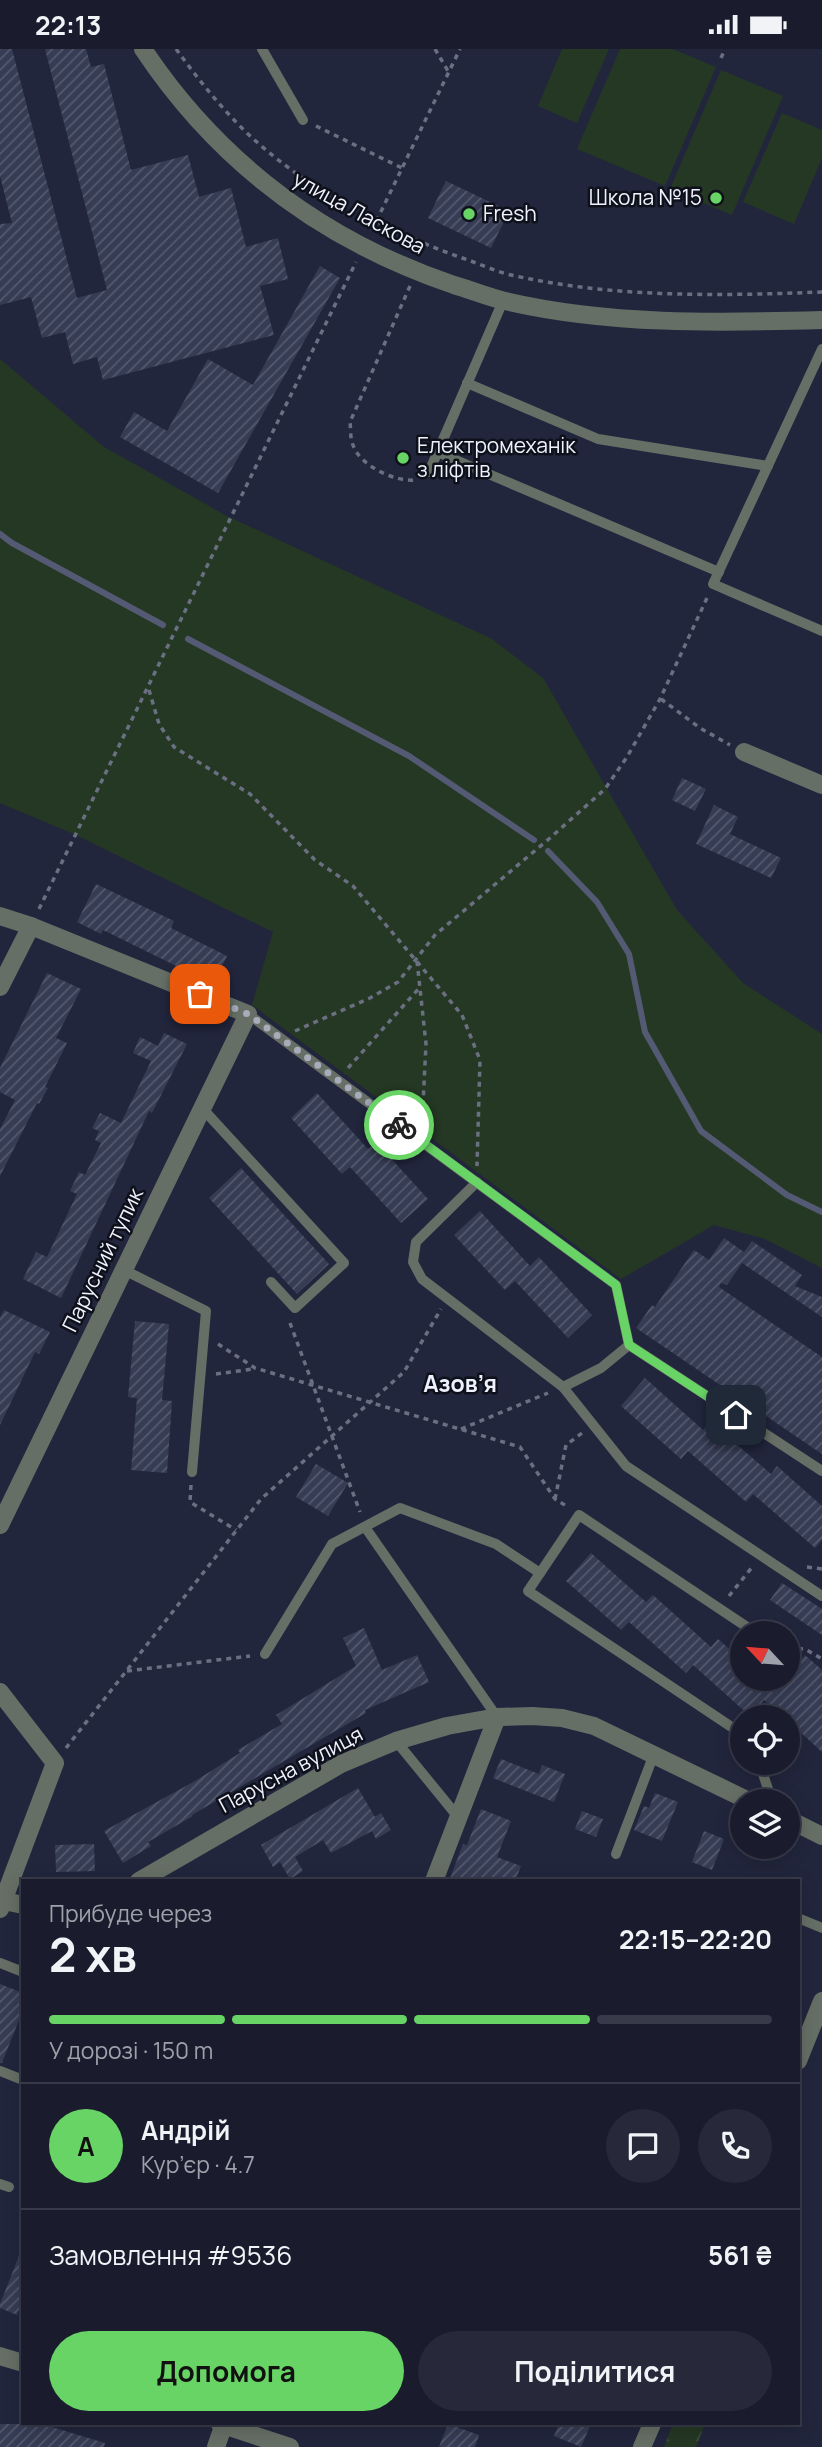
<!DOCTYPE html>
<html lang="uk">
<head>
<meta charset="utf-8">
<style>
  body { margin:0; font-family:Manrope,sans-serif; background:#27293a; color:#f1f3f6; height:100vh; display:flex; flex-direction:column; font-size:26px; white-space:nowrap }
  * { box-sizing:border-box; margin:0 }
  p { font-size:23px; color:#9fa1aa }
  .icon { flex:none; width:38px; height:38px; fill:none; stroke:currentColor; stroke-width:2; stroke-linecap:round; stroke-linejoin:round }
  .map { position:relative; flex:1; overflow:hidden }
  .drawer { position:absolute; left:21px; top:1830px; width:779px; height:546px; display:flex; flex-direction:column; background:#1a1c2e; border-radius:0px; box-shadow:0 4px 18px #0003,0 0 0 2px #383a4a }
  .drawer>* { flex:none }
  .needle { width:46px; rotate:296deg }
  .fabs { position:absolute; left:730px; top:1572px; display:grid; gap:14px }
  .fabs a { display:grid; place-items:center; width:70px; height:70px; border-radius:50%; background:#1a1c2e; box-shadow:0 4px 18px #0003,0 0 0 2px #383a4a; font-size:35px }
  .pin { position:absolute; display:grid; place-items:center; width:60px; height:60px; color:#fff; margin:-30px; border-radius:14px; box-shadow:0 4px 10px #0006 }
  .courier { position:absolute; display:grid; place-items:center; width:70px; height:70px; margin:-35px; border:5px solid #68d465; border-radius:50%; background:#fff; color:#222; box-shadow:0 2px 9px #0007 }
  .overview em { font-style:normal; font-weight:700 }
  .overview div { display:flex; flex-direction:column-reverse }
  .overview { display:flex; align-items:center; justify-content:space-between; height:119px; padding:0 28px }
  h1 { font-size:46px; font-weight:700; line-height:52px }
  .bar { display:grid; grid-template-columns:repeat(4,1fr); gap:10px 7px; align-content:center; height:84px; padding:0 28px }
  .bar i { height:9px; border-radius:5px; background:#383a4a }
  .bar .active { background:#68d465 }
  .bar p { grid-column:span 4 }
  .line { display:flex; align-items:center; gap:18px; padding:0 28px; border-top:2px solid #383a4a }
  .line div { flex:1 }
  .round { display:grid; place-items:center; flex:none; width:74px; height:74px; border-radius:37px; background:#27293a }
  .primary-button { display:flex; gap:14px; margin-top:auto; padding:14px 28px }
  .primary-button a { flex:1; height:80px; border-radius:42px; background:#68d465; color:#111; font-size:28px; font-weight:700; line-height:80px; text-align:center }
  .primary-button a+a { background:#27293a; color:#f1f3f6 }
  .status { display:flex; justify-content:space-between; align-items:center; height:49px; padding:0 35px; background:#1a1c2e; direction:ltr }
  .status svg { height:19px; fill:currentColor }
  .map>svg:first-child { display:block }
  .green { fill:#253824 }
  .forest { fill:url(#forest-firs) }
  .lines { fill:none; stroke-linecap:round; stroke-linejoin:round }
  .stream { stroke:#545a73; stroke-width:6 }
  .building { fill:url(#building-hatch) }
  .path { stroke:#6b6f82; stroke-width:3.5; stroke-dasharray:5 5; stroke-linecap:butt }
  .service { stroke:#666f65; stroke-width:10 }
  .minor { stroke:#666f65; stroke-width:18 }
  .tertiary { stroke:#666f65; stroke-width:18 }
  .done { stroke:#a7abba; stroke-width:7; stroke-dasharray:0 12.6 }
  .route { stroke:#68d465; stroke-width:9 }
  .poi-dot { fill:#68d465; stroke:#0e101a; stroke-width:2.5 }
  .labels { text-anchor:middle; stroke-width:5; stroke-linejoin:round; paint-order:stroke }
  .poi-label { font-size:21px; fill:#eff2fe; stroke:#0e101a; text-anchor:start }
  .street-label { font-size:21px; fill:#eff2fe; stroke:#0e101a }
  .neighbourhood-label { font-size:23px; font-weight:bold; fill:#eff2fe; stroke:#0e101a }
</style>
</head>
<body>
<div class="status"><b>22:13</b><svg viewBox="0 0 49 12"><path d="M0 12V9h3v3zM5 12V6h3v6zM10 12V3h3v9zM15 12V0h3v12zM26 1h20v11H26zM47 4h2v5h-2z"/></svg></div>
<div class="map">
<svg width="822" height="2398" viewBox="0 0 822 2398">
  <defs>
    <pattern id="forest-firs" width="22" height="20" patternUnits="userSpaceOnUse" patternTransform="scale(1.75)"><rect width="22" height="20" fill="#253824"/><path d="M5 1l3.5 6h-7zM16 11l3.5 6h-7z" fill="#3a4c3a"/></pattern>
    <pattern id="building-hatch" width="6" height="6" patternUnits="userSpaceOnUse" patternTransform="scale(1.75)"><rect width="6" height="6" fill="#363c54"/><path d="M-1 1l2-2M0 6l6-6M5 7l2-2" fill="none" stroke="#53596e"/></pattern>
  </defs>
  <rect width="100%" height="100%" fill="#22263d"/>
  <!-- green -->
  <g class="green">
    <path d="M562,0H609L577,74L538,57Z"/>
    <path d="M620,0H673L716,18L665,137L577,100Z"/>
    <path d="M721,21L783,47L732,166L670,140Z"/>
    <path d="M782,64L822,81V109L794,175L743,153Z"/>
    <path d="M0,310L104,398L227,467L492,590L543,629L677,861L743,934L822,985V1219L765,1190L714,1176L621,1230L252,956L273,883L76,786L0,754Z"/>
  </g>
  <!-- forest -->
  <path class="forest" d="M673,2375H705L696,2398H664Z"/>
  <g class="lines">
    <!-- stream -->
    <g class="stream">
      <path d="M0,485L12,494L163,576"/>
      <path d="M188,590L409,707L534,791"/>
      <path d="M548,802L597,853L629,905L645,983L701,1082L787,1146L822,1163"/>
    </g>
  </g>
  <!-- building -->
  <g class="building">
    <path d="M0,0H12L77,249L107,241L45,0H86L91,18L104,15L131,121L188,106L199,148L231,139L246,198L278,189L288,230L260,237L274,286L103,331L97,308L73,315L65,283L42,289L31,248L0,256V175L12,174L0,127Z"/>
    <path d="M446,132L509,162L491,199L428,169Z"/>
    <path d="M320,217L340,229L218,444L120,388L134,363L167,382L208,310L253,336Z"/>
    <path d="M682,729L706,740L695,762L672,751Z"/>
    <path d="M714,756L738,768L730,785L781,809L771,829L696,795Z"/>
    <path d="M96,835L174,872L171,879L227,907L213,935L103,881L101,885L77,873Z"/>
    <path d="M47,924L81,940L56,989L67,994L45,1038L48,1039L39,1055L37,1054L0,1127V1080L15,1051L0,1043V1019Z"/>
    <path d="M164,984L187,995L152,1064L149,1062L61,1249L23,1230L36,1203L47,1208L77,1145L70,1142L79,1123L85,1126L101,1094L95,1091L99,1082L92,1079L100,1064L121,1074L151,1012L133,1004L140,988L158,997Z"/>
    <path d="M317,1044L368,1100L376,1093L428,1150L401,1174L350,1118L342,1125L291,1069Z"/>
    <path d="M241,1119L329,1215L297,1245L209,1149Z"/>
    <path d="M480,1162L530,1217L539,1208L592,1266L568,1289L515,1232L505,1241L454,1186Z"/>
    <path d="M724,1189L744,1203L752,1192L802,1226L795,1237L822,1248V1268L742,1214L727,1236L721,1234L719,1238L822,1308V1405L636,1279L652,1256L655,1258L694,1201L709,1211Z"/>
    <path d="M4,1261L50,1283L39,1305L35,1303L0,1376V1269Z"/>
    <path d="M135,1272L169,1275L162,1351L172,1352L167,1424L131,1421L137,1349L128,1348Z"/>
    <path d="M645,1329L703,1381L711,1373L771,1425L777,1417L822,1457V1491L815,1499L753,1445L746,1453L688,1402L681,1410L621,1357Z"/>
    <path d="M316,1415L348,1434L328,1467L296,1448Z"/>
    <path d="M591,1504L646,1553L653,1546L711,1598L718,1590L742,1611V1629H762L774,1640L783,1629H788V1625L805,1606L822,1621V1703L788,1672V1668H783L764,1651L750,1667L693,1616L686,1624L629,1573L621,1581L566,1532Z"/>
    <path d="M782,1534L822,1560V1586L770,1551Z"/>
    <path d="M364,1579L382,1621L417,1606L429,1633L365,1661L366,1664L192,1766L193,1767L148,1793L151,1797L123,1814L104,1782L195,1732L240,1704L238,1701L282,1675L276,1666L356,1617L343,1589Z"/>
    <path d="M501,1710L539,1725L542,1716L565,1725L554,1753L493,1729Z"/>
    <path d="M358,1739L375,1768L381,1764L391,1781L376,1790L372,1782L331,1804L323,1791L295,1808L303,1822L290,1830L280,1813L273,1818L261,1796Z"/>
    <path d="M655,1744L678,1753L662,1792L634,1781L644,1757L649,1759Z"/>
    <path d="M481,1760L511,1772L497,1808L521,1817L515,1832H449L463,1795L467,1796Z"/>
    <path d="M582,1762L603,1770L596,1788L575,1780Z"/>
    <path d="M704,1782L724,1790L712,1821L692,1813Z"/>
    <path d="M94,1795L95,1822L56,1823L55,1796Z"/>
    <path d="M0,1935L23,1944V1973L19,1971L2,2014H0Z"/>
    <path d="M22,2199L23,2250L17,2266L0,2259V2255Z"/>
    <path d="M0,2375H42L105,2394L104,2398H0Z"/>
    <path d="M448,2375L479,2386L475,2398H439Z"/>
    <path d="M559,2375H591L581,2398L554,2387Z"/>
  </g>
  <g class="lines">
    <!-- path -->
    <g class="path">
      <path d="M176,0C198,30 221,59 248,85C310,143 391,185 471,212C484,217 498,223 511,226C613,249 719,247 822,243"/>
      <path d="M435,0L448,22"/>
      <path d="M721,9L725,0"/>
      <path d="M316,77L402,119"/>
      <path d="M372,181L460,0"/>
      <path d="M410,237L350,373C351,380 350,390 353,396C360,417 395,433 415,431"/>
      <path d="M149,641L159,675L174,698L250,745L315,811L353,837L462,966L480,1011L477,1117"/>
      <path d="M661,650L700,679L730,696"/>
      <path d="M39,860L356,213"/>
      <path d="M417,912L426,995L422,1075"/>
      <path d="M295,982L370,949L398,933L435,886L550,789L605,740L627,708L660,650L707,549"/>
      <path d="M348,1019L421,937"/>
      <path d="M290,1274L360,1463"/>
      <path d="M218,1295L255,1319L520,1398L555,1450L568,1458"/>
      <path d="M216,1325L253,1320"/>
      <path d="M461,1380L548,1344"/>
      <path d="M191,1436L190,1453L236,1481"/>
      <path d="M555,1450L566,1396L582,1384"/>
      <path d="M807,1518L822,1520"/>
      <path d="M729,1547L753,1517"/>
      <path d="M788,1599L805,1600L822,1610"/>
      <path d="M127,1622L250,1607"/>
      <path d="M66,1699L261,1450L404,1323L441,1260"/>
    </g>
    <!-- service -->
    <g class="service">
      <path d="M262,0L303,71"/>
      <path d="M822,300L713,535L822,582"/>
      <path d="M467,334L598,390L768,417"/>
      <path d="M437,403L719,523"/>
      <path d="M429,423L503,252"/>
      <path d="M248,965L616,1236L629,1296L822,1422"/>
      <path d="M202,1059L344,1214L295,1259L271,1233"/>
      <path d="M477,1133L416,1193L413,1213L422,1230L563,1338L626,1417L822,1547"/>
      <path d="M124,1221L206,1262L192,1423"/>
      <path d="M563,1338L601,1319L629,1296"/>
      <path d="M365,1478L497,1668"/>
      <path d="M265,1605L332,1495L400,1459L496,1495L540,1524"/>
      <path d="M742,1685L528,1542L579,1466L756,1584"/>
      <path d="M396,1692L458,1768"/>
      <path d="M759,1713L772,1752"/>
      <path d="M616,1805L654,1705"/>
      <path d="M798,1869L822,1879"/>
      <path d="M0,1914L23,1923"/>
      <path d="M0,2022L23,2031"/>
      <path d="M0,2135L9,2138"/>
    </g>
    <!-- minor -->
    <g class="minor">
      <path d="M143,0C219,114 324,192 454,236C471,241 488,248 505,252C608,276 716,274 822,271"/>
      <path d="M744,703L822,736"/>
      <path d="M0,867L31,877L248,965L0,1476"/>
      <path d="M0,938L31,877"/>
      <path d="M0,1643L55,1714L0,1860"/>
      <path d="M788,1770L822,1787"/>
      <path d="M139,1832L341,1715L396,1692L447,1677L497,1668L532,1667L562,1669L594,1677L749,1752"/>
      <path d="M434,1832L497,1668"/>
      <path d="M0,1851L23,1856"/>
      <path d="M0,2307L23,2314"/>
      <path d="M220,2375L290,2398"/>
      <path d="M216,2398L224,2375"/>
    </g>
    <!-- tertiary -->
    <g class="tertiary">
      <path d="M798,2012L822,1952"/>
      <path d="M642,2398L652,2375"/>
    </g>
  </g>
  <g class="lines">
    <!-- done -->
    <path class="done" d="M200,945L248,965L399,1076"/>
    <!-- route -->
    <path class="route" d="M399,1076L616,1236L629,1296L736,1366"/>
  </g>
  <!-- markers -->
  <g class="poi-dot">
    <circle cx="716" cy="149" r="7"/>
    <circle cx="469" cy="165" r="7"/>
    <circle cx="403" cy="409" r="7"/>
  </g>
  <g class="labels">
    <!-- poi labels -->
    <g class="poi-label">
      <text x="702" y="156" text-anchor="end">Школа №15</text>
      <text x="483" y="172">Fresh</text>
      <text x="417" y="404">Електромеханік<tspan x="417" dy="24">з ліфтів</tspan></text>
    </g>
    <!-- street labels -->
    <g class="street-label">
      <text transform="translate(359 164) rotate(29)" y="7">улица Ласкова</text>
      <text transform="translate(103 1211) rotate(-64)" y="7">Парусний тупик</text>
      <text transform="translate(291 1721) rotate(-28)" y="7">Парусна вулиця</text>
    </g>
    <!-- neighbourhood labels -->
    <g class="neighbourhood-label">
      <text x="460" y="1343">Азов’я</text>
    </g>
  </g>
</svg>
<div class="fabs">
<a><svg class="needle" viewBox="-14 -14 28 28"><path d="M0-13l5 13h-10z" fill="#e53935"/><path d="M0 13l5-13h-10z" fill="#9fa1aa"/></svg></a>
<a><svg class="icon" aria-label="locate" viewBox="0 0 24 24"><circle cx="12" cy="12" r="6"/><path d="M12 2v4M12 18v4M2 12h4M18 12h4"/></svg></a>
<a><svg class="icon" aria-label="layers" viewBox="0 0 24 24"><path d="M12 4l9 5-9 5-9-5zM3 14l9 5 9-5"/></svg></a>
</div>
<div class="pin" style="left:200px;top:945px;background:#ea580c"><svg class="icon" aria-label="bag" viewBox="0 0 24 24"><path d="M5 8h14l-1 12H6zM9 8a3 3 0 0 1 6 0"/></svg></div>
<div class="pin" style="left:736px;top:1366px;background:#1f2937"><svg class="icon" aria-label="home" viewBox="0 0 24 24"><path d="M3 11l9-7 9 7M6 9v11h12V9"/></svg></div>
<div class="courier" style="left:399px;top:1076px"><svg class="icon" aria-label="bike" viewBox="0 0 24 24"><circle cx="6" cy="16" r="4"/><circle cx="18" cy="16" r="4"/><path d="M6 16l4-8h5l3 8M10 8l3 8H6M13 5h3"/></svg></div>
<section class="drawer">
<div class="overview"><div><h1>2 хв</h1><p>Прибуде через</p></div><em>22:15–22:20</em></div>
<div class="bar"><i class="active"></i><i class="active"></i><i class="active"></i><i></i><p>У дорозі · 150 m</p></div>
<div class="line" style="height:126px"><b class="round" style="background:#68d465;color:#111">А</b><div><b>Андрій</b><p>Кур’єр · 4.7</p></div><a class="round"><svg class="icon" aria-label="chat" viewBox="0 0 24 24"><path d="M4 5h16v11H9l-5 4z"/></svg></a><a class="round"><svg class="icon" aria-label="phone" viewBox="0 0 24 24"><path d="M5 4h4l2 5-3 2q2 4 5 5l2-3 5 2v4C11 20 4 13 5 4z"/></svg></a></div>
<div class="line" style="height:91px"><div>Замовлення #9536</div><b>561 ₴</b></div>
<div class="primary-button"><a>Допомога</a><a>Поділитися</a></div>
</section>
</div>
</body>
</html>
